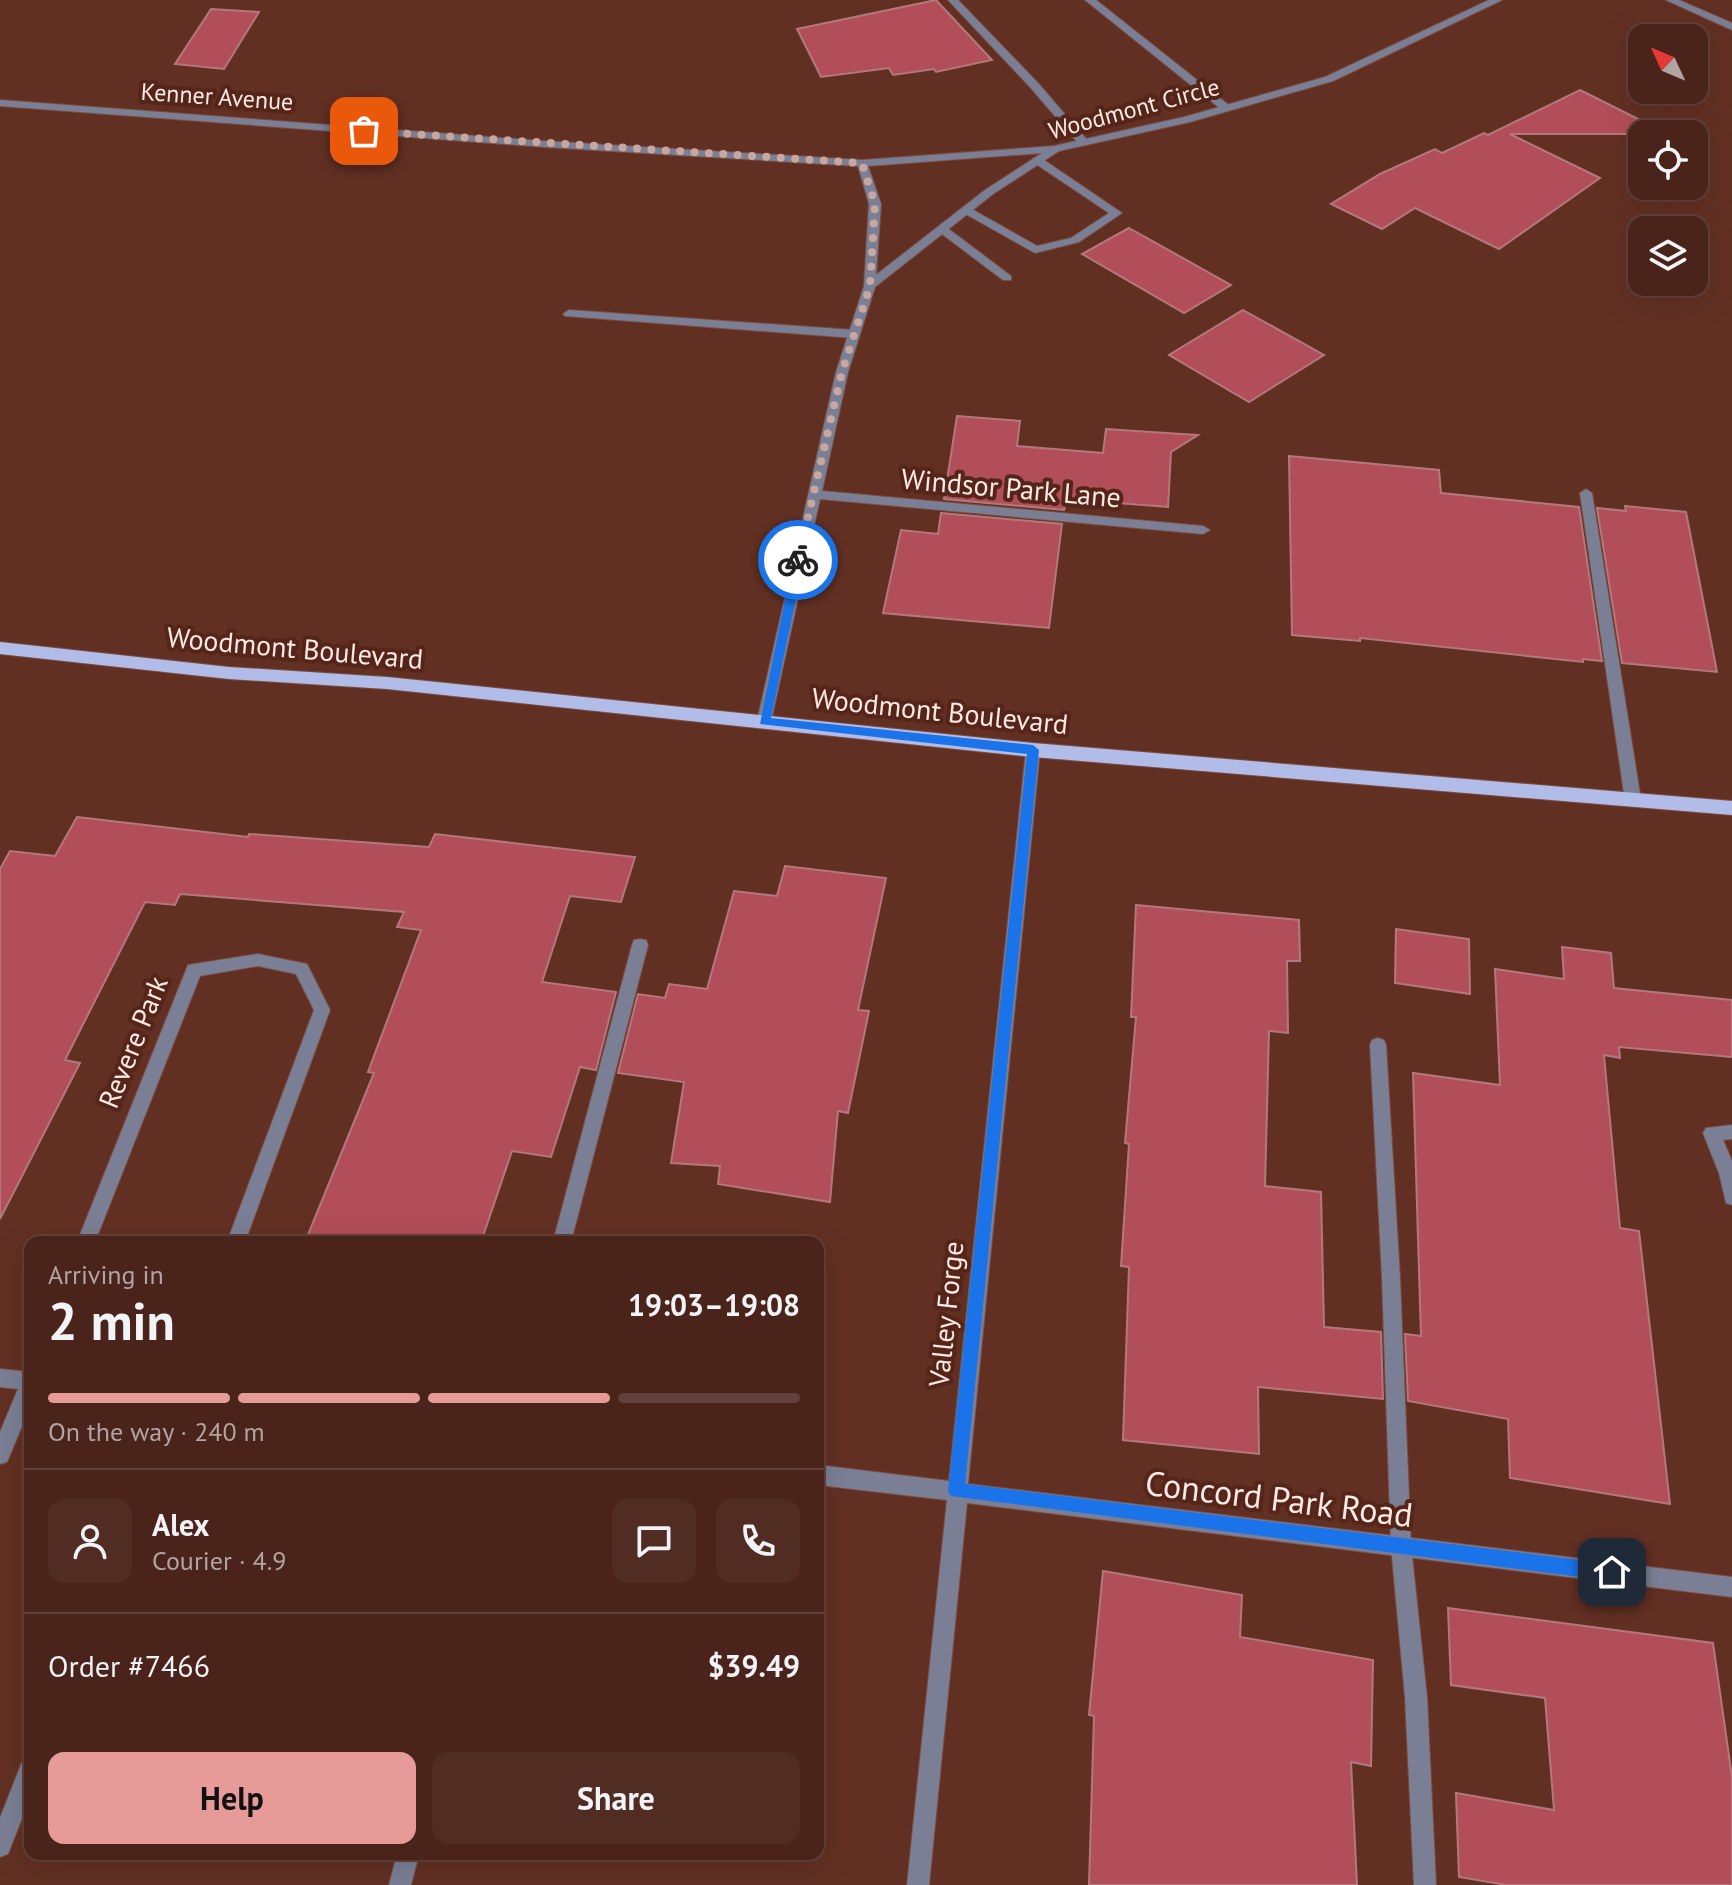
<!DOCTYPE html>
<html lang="en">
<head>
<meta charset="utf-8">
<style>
  body { margin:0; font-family:"PT Sans",sans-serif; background:#512c23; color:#f1f3f6; height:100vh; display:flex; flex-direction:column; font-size:30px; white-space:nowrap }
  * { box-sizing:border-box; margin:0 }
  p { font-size:26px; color:#b2a4a2 }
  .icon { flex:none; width:44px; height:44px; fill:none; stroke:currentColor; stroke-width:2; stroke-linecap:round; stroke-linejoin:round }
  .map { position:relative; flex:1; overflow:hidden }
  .sheet { position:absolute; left:24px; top:1236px; width:800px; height:624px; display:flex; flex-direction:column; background:#4a241a; border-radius:16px; box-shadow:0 8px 32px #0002,0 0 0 2px #614139 }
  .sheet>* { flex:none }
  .needle { width:52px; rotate:314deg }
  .tools { position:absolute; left:1628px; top:24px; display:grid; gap:16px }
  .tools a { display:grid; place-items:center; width:80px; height:80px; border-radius:16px; background:#4a241a; box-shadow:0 8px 32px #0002,0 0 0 2px #614139; font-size:40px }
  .pin { position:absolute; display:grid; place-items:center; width:68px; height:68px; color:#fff; margin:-34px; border-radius:16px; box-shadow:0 4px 12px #0006 }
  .courier { position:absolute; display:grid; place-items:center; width:80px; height:80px; margin:-40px; border:6px solid #1a73e8; border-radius:50%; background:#fff; color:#222; box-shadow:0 2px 10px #0007 }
  .overview em { font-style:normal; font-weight:800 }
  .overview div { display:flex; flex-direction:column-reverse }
  .overview { display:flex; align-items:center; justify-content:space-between; height:136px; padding:0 24px }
  h1 { font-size:52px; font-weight:800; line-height:60px }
  .bar { display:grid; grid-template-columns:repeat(4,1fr); gap:12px 8px; align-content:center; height:96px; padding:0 24px }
  .bar i { height:10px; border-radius:6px; background:#614139 }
  .bar .current { background:#e69b98 }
  .bar p { grid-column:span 4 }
  .line { display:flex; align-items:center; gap:20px; padding:0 24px; border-top:2px solid #614139 }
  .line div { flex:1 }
  .round { display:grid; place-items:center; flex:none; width:84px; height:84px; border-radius:16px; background:#512c23 }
  .primary-button { display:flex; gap:16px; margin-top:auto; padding:16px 24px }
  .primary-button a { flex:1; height:92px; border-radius:16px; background:#e69b98; color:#111; font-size:32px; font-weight:800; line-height:92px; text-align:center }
  .primary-button a+a { background:#512c23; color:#f1f3f6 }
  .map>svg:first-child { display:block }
  .building { fill:#b24e59; stroke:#b3787b; stroke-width:2 }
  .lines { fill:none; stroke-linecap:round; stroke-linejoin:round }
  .service-casing { stroke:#7b4e42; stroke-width:2 }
  .minor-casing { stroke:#7b4e42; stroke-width:2 }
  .primary-casing { stroke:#7b4e42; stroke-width:2 }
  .service { fill:#7a7f95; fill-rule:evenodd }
  .minor { fill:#7a7f95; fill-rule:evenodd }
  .primary { fill:#b2bce8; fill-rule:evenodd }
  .route { fill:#1a73e8 }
  .done { stroke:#c7a8a0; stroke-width:8; stroke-dasharray:0 14.4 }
  .labels { text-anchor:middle; stroke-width:8; stroke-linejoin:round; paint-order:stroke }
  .far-street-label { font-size:24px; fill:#fde9e4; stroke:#562519 }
  .street-label { font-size:28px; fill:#fde9e4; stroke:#562519 }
  .near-street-label { font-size:34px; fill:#fde9e4; stroke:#562519 }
</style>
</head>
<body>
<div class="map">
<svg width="1732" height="1885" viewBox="0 0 1732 1885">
  <rect width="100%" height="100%" fill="#623023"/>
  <!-- building -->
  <g class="building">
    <path d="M936,0L992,60L936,72L934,69L893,75L889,68L821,77L797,29Z"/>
    <path d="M211,9L259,12L224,69L175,64Z"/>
    <path d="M1580,90L1668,134H1510L1600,178L1499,249L1415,208L1382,229L1331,204L1380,174L1435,149L1442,153L1484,133L1488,135Z"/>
    <path d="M1129,228L1231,285L1184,313L1082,254Z"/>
    <path d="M1243,310L1324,355L1249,402L1169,355Z"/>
    <path d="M957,416L1020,421L1017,446L1103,453L1106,429L1198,435L1171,452L1168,507L1066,499L1064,510L944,499Z"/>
    <path d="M1289,456L1439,470L1441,493L1579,507L1602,661L1583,659V662L1360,638V641L1292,635Z"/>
    <path d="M1625,506L1686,512L1717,672L1622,663L1597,508L1626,511Z"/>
    <path d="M941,513L1062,524L1049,628L883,613L901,530L938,534Z"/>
    <path d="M77,817L248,837L249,834L429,847L435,834L635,857L621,902L570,896L542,982L616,992L596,1070L580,1067L551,1157L512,1151L481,1242H305L374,1073L368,1072L421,930L397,927L404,912L180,894L175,905L145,902L65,1060L80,1063L0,1219V869L10,851L55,856Z"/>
    <path d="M785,866L886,878L858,1010L869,1011L848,1113L838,1111L830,1202L718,1184L720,1166L671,1163L684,1082L618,1073L638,994L665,998L669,984L707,989L734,891L777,896Z"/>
    <path d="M1136,905L1299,920L1300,961H1287L1288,1033L1269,1031L1265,1186L1321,1192L1324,1327L1381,1332L1383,1399L1258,1387L1259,1454L1123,1440L1129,1267L1121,1266L1129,1144L1125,1143L1136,1017H1131Z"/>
    <path d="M1396,929L1469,939L1470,994L1395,983Z"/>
    <path d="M1562,947L1611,953L1614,988L1732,1000V1057L1619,1047L1620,1058L1604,1055L1620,1228L1639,1231L1670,1504L1510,1478L1508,1419L1408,1401L1405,1334L1421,1336L1413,1073L1500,1085L1495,969L1564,979Z"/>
    <path d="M1103,1571L1242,1595L1240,1637L1373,1660L1371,1766L1351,1762L1357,1885H1089L1094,1716L1089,1715Z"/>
    <path d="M1448,1608L1713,1643L1732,1777V1885H1506L1459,1877L1456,1793L1554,1810L1545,1698L1451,1685Z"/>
  </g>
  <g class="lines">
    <!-- service casing -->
    <g class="service-casing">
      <g id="service">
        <path d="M948,0H958L1038,83L1087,140V144H1079L1030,87Z"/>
        <path d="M1085,0H1096L1230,106V110H1222Z"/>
        <path d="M1033,158H1041L1122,213L1079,242L1035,253L962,212V208H970L1037,246L1071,238L1109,213L1033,162Z"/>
        <path d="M938,227H946L1011,276V280H1003L938,231Z"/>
        <path d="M569,310L854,330L860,334L854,338L565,316L563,314Z"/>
        <path d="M1586,489L1592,493L1641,800L1633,806L1625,800L1580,493Z"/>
        <path d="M640,939L646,940L648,945L571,1242H553L632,945L634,940Z"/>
        <path d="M1378,1038L1384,1040L1386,1045L1400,1278L1411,1546L1427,1697L1436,1885H1414L1405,1697L1391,1546L1382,1278L1370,1045L1372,1040Z"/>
        <path d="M397,1854H419L411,1885H389Z"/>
      </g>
    </g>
    <!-- minor casing -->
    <g class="minor-casing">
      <g id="minor">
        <path d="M1489,0H1502L1333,81L1190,122L1059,151L993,194L875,287L848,372L822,491L1203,526L1210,530L1203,534L820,499L771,721L764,726L757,721L836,372L864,286L869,204L858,166L544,147L0,106V100L544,141L862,160L1054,146L1184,117L1325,77ZM1042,153L985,190L876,275L881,204L868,166Z"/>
        <path d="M1666,0H1679L1732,23V30Z"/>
        <path d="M1033,745L1040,750L968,1484L1732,1577V1597L967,1503L929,1885H907L947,1500L818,1485V1465L949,1481L1026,750Z"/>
        <path d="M258,954L307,964L330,1010L245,1242H227L314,1010L296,974L258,966L200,976L95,1242H77L188,965Z"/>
        <path d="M1732,1125V1139L1723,1140L1732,1161V1205L1726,1203L1719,1173L1703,1133L1706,1128Z"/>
        <path d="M0,1369L30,1372V1407L7,1462L0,1464V1432L18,1389L0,1387Z"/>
        <path d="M30,1759V1798L8,1854L0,1857V1818L22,1762Z"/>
      </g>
    </g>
    <!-- primary casing -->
    <g class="primary-casing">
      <path id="primary" d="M0,642L229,667L387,677L1033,743L1732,801V815L1033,757L387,689L229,679L0,654Z"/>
    </g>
    <!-- service -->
    <use href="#service" class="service"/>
    <!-- minor -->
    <use href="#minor" class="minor"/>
    <!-- primary -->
    <use href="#primary" class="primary"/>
  </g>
  <!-- route -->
  <path class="route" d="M798,556L804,560L771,718L1033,745L1039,750L965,1484L1612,1564L1617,1567L1620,1572L1617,1578L1612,1581L951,1496L948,1491L1027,754L760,724L793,560Z"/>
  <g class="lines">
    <!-- done -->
    <path class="done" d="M364,131L862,163L875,204L870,286L842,372L798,560"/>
  </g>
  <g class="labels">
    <!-- far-street labels -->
    <g class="far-street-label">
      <text transform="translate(217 97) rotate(4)" y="8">Kenner Avenue</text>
      <text transform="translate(1134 109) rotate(-15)" y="8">Woodmont Circle</text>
    </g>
    <!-- street labels -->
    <g class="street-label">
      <text transform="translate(1011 488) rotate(5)" y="10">Windsor Park Lane</text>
      <text transform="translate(295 648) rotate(5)" y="10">Woodmont Boulevard</text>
      <text transform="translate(940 711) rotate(6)" y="10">Woodmont Boulevard</text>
      <text transform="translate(133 1042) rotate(-68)" y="10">Revere Park</text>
      <text transform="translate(946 1314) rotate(-84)" y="10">Valley Forge</text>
    </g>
    <!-- near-street labels -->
    <g class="near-street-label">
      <text transform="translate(1279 1499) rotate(7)" y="12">Concord Park Road</text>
    </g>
  </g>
</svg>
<div class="tools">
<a><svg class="needle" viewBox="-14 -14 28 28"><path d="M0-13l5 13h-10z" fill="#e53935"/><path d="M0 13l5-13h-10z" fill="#b2a4a2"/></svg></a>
<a><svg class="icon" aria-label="locate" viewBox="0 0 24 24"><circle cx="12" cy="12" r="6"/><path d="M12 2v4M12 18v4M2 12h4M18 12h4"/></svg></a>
<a><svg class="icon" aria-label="layers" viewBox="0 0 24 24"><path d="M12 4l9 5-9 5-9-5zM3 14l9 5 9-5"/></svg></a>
</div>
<div class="pin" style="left:364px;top:131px;background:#ea580c"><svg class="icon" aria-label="bag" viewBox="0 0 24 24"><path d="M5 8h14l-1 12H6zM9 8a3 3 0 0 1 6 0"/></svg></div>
<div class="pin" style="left:1612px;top:1572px;background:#1f2937"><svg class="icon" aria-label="home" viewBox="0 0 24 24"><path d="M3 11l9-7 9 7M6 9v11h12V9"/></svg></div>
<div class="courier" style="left:798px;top:560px"><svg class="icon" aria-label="bike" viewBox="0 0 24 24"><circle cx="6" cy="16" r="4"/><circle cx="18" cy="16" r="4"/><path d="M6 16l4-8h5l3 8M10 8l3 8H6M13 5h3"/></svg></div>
<section class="sheet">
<div class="overview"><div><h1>2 min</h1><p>Arriving in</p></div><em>19:03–19:08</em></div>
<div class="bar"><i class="current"></i><i class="current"></i><i class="current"></i><i></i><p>On the way · 240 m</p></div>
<div class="line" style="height:144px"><a class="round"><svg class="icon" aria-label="person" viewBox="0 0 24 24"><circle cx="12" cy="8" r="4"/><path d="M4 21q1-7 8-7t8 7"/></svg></a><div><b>Alex</b><p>Courier · 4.9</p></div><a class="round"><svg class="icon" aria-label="chat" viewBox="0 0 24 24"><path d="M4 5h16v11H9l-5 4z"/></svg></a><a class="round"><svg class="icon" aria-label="phone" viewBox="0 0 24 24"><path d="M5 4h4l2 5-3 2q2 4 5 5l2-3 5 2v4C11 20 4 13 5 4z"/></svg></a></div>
<div class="line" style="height:104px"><div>Order #7466</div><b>$39.49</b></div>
<div class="primary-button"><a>Help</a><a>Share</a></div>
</section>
</div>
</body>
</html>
